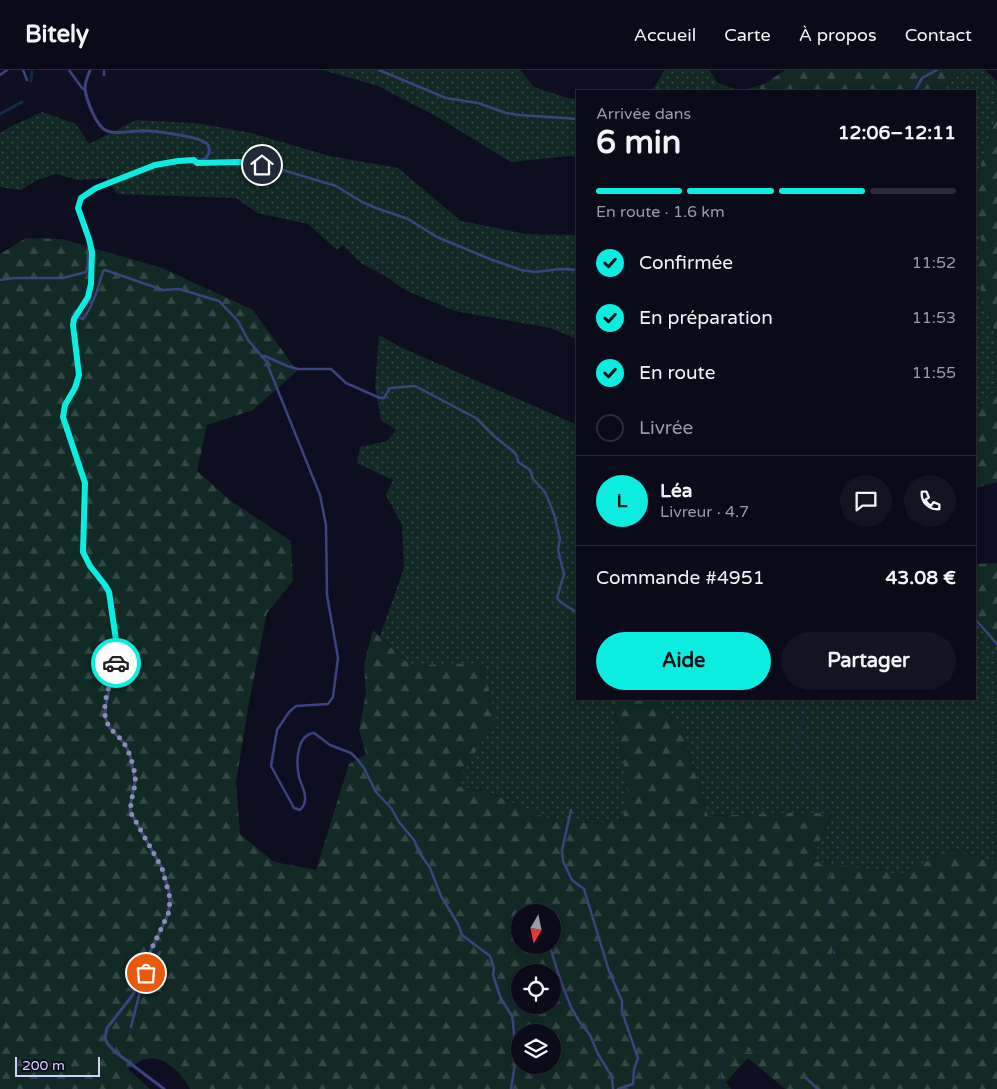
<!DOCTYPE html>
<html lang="fr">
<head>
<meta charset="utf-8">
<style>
  body { margin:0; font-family:"Varela Round",sans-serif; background:#131322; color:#f1f3f6; height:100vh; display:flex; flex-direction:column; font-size:19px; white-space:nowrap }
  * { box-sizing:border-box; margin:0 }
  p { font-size:16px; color:#999aa2 }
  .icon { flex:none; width:28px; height:28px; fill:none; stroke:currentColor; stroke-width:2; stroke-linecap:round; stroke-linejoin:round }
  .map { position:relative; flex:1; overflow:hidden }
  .sheet { position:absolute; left:576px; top:20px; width:400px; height:610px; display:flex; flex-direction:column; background:#0a0a19; border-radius:0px; box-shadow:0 2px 8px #0003,0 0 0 1px #2a2b38 }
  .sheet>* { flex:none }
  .needle { width:32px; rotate:189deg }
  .buttons { position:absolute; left:511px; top:834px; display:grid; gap:10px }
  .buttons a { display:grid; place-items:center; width:50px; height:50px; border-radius:50%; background:#0a0a19; box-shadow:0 2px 8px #0003,0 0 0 1px #2a2b38; font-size:25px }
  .scale { position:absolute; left:15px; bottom:12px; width:85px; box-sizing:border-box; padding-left:5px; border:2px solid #d0d2fd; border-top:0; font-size:14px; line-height:18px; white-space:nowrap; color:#d0d2fd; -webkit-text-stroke:4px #0e0e21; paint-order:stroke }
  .pin { position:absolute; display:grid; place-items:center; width:42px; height:42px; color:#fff; margin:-21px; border:2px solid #fff; border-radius:50%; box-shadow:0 1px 5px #0007 }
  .courier { position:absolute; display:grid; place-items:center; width:50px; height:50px; margin:-25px; border:4px solid #0bede0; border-radius:50%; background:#fff; color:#222; box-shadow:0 1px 6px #0007 }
  .overview em { font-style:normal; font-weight:800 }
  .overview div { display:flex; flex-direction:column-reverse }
  .overview { display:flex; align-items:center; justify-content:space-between; height:85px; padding:0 20px }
  h1 { font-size:32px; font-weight:800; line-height:38px }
  .bar { display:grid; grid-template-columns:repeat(4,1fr); gap:8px 5px; align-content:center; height:60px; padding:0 20px }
  .bar i { height:6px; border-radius:4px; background:#2a2b38 }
  .bar .on { background:#0bede0 }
  .bar p { grid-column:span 4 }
  .line { display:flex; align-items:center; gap:12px; padding:0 20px; border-top:1px solid #2a2b38 }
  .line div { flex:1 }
  .round { display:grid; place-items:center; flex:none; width:52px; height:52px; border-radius:26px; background:#131322 }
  ol { padding:0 20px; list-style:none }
  li { display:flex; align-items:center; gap:15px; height:55px }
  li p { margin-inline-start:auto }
  li .icon { padding:5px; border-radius:50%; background:#0bede0; color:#111; stroke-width:4 }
  li:last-child { color:#999aa2 }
  li i { width:28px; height:28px; border:2px solid #2a2b38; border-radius:50% }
  .primary-button { display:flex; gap:10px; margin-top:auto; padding:10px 20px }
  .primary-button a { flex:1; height:58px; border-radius:30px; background:#0bede0; color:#111; font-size:20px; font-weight:800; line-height:58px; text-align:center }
  .primary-button a+a { background:#131322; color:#f1f3f6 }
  header { display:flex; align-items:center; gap:30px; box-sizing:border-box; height:70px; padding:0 25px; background:#0a0a19; border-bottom:1px solid #2a2b38 }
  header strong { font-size:24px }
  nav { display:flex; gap:28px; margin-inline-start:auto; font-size:18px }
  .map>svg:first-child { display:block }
  .grass { fill:url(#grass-dots) }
  .forest { fill:url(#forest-firs); fill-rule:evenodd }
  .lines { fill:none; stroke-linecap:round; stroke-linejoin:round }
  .stream { stroke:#0f2c44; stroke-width:1 }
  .canal { stroke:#0f2c44; stroke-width:3 }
  .minor { stroke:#3b437d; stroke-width:2.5 }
  .tertiary { stroke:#3b437d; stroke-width:3 }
  .done { stroke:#8c8db0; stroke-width:5; stroke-dasharray:0 9 }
  .route { stroke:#0bede0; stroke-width:6 }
</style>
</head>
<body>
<header>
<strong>Bitely</strong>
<nav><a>Accueil</a><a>Carte</a><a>À propos</a><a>Contact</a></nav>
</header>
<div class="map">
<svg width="997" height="1019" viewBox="0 0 997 1019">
  <defs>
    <pattern id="grass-dots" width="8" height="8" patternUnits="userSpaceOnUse" patternTransform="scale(1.25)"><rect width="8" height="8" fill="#112a25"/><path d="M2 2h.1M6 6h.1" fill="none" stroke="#334846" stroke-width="1.8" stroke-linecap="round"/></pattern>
    <pattern id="forest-firs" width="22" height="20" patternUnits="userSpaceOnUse" patternTransform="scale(1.25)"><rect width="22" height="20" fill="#112a25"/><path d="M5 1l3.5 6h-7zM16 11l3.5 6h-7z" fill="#334846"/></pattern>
  </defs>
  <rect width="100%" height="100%" fill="#0e0e21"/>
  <!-- grass -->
  <g class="grass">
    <path d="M323,0H520L534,17L567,28L577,29V87L568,86L511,92L434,45L378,16Z"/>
    <path d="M665,0H709L718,13L715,21H645L653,19Z"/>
    <path d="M966,0H985L997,11V44L975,113V21H936Z"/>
    <path d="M42,42L76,54L89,74L136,50L195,53L247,62L330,86L398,98L461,151L526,164L577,165V269L551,258L455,241L407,221L382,204L362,194L343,175L337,180L308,154L257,143L236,128L117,124L106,108L78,110L56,104L37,110L21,120L0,117V63L14,55Z"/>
    <path d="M975,155L984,177L975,198Z"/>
    <path d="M975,207L984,227L997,271V318L975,343Z"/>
    <path d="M379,265L396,275L577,355L578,629H613L628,722L622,753L555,752L489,722L454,716L495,648L482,594L410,595L380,566L404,498L402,455L386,425L393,410L357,393L360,377L387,371L396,360L381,350L375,317Z"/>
    <path d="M975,550L997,581V794L953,779L900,805L811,791L832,744L772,743L708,746L681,657L650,629H975Z"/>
  </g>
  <!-- forest -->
  <g class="forest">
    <path d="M785,0H966L936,21H741L766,13Z"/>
    <path d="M718,13L740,21H715Z"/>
    <path d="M997,44V271L984,227L975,207V198L984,177L975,155V113Z"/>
    <path d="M26,168L62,169L162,198L253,240L297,301L253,340L207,355L197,401L231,431L291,471L293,511L267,543L250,627L236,712L240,764L274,792L316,800L349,694L366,684L359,660L366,623L364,594L373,560L410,595L482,593L496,648L455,716L489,722L555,752L622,753L628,722L613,629H650L681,657L708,746L772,743H832L811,791L900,804L953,779L997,794V1019H785L748,988L726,1012L731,1019H190C184,1005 163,984 146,989C140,990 134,996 128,999L150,1019H0V184ZM520,842H552V875H520ZM520,902H552V935H520ZM520,962H552V995H520Z"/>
    <path d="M997,314V412L975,418V343L997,318Z"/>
    <path d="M997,493V581L975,550V494Z"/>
  </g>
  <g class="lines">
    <!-- stream -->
    <g class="stream">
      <path d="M912,21C911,8 922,5 932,0"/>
      <path d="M800,629L805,644L794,680L793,691L795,695L809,703C811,709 809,712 812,718C815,724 819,724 823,728C826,731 826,747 826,751L843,769C844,786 829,800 827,818C826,831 832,843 835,856"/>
      <path d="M721,1019C718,1007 723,995 723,983L730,981L754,982L765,980L772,978L778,972L793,944V929L795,925L807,917L814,906L831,888L833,880L831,871L834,861"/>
    </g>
    <!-- canal -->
    <g class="canal">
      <path d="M31,11L32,2"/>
      <path d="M0,44L22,32"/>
    </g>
    <!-- minor -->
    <g class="minor">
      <path d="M23,0L27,10"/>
      <path d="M69,0L82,18L85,20"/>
      <path d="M379,0L446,28L478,33L506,43L519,45L578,49"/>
      <path d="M0,5L7,0"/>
      <path d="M104,5V0"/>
      <path d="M915,21L922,8L937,0"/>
      <path d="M194,90L197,93L239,92L276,98L336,116L362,132L376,138L408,149L437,167L490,189L521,200L535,202L561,199L578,200"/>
      <path d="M0,210L14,208H63L86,202C90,193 86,184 90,175"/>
      <path d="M76,247L83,249C94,234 98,218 103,201L105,200L163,220L179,219L219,231L238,251L248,270L266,291L320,425L326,455L327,525L338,588L333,627L328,634L296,636L289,642L277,660L271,696L294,738L300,740C303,737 305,734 305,730C306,721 301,715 299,707C296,693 296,665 314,663L330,675L351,683L357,689L364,698L376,722L391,738L399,752L414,770L419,782L430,798L441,826L458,854L462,865L490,886L494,898L493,905L501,929L512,946L513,952L516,988L511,1019"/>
      <path d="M262,287L265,286L287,296L298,299H331L346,313L380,328H384L390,318L415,316L476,348L494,366L514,382L517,386L518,392L530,400L533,409L545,422L554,444L560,469L558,480L564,504L557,528C562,536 573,537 578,545"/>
      <path d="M975,549L997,574"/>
      <path d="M571,740L562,780L563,791L572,810L584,819L609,901L622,931V942L638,988L634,999L633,1014L618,1019"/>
      <path d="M550,877L560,909L571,937L579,951L590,965L598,984L612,1007L613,1019"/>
      <path d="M131,957C133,947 143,916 141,909L144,908L160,882"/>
      <path d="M806,1008L818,1019"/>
    </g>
    <!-- tertiary -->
    <path class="tertiary" d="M90,0C88,6 85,12 85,18C86,29 96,57 107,61C117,65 128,61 138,61C149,60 202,66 208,75C211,81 209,85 205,89C194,92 182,90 170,92C152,95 93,115 81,128C74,144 88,161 91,177C93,192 94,214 88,228C84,238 76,245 73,255L79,305L75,318L65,335L63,347L85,413L83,482L90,496L105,515L111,530L117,584L106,634L105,647L110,658L125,674L130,685L135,711L130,737L131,743L162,798L169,820L170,835L166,849L151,880L141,909L132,926L107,958L105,968L107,973L114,981L164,1019"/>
  </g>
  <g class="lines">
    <!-- done -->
    <path class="done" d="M116,593C112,610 101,632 106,650C109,660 120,666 125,675C130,683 133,695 135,704C137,718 129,730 131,743L162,798L170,828L169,842L151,880L141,909L146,903"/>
    <!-- route -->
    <path class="route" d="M116,593L117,577L109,522L105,515L90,496L83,482L85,413L63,347L65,335L75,318L79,305L73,255L74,249L88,227L91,214L92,182L89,169L78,138L81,128L96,118L155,95L178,91L194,90L197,93L239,92L262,95"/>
  </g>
</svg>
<div class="buttons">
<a><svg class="needle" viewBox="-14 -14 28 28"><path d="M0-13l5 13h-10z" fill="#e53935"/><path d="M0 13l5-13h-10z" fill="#999aa2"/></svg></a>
<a><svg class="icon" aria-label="locate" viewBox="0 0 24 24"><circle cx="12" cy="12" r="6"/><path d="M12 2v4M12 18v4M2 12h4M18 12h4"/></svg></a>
<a><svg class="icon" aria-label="layers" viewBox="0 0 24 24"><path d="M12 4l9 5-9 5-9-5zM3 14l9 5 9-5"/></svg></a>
</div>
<div class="scale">200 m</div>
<div class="pin" style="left:146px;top:903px;background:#ea580c"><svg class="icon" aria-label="bag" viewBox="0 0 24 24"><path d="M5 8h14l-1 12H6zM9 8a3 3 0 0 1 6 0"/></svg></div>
<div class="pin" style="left:262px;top:95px;background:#1f2937"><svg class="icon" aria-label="home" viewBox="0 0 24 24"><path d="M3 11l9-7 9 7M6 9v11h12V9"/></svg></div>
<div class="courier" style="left:116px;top:593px"><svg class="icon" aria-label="car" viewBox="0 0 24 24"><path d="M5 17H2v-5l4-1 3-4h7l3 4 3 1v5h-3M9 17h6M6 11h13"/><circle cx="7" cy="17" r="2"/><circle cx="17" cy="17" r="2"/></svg></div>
<section class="sheet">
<div class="overview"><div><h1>6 min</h1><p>Arrivée dans</p></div><em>12:06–12:11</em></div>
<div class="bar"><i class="on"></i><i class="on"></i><i class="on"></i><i></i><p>En route · 1.6 km</p></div>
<ol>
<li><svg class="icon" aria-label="check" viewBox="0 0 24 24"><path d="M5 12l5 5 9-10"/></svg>Confirmée<p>11:52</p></li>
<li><svg class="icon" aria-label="check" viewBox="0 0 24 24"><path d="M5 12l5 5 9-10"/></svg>En préparation<p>11:53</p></li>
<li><svg class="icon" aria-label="check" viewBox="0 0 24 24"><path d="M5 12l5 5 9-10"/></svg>En route<p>11:55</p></li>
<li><i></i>Livrée</li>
</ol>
<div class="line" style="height:90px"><b class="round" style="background:#0bede0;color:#111">L</b><div><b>Léa</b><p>Livreur · 4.7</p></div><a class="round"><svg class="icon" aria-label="chat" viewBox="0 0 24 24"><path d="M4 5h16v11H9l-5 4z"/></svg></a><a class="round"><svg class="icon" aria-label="phone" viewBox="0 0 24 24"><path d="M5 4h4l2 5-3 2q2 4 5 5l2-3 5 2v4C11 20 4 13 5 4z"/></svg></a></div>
<div class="line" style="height:65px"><div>Commande #4951</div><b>43.08 €</b></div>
<div class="primary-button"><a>Aide</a><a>Partager</a></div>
</section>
</div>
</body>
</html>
